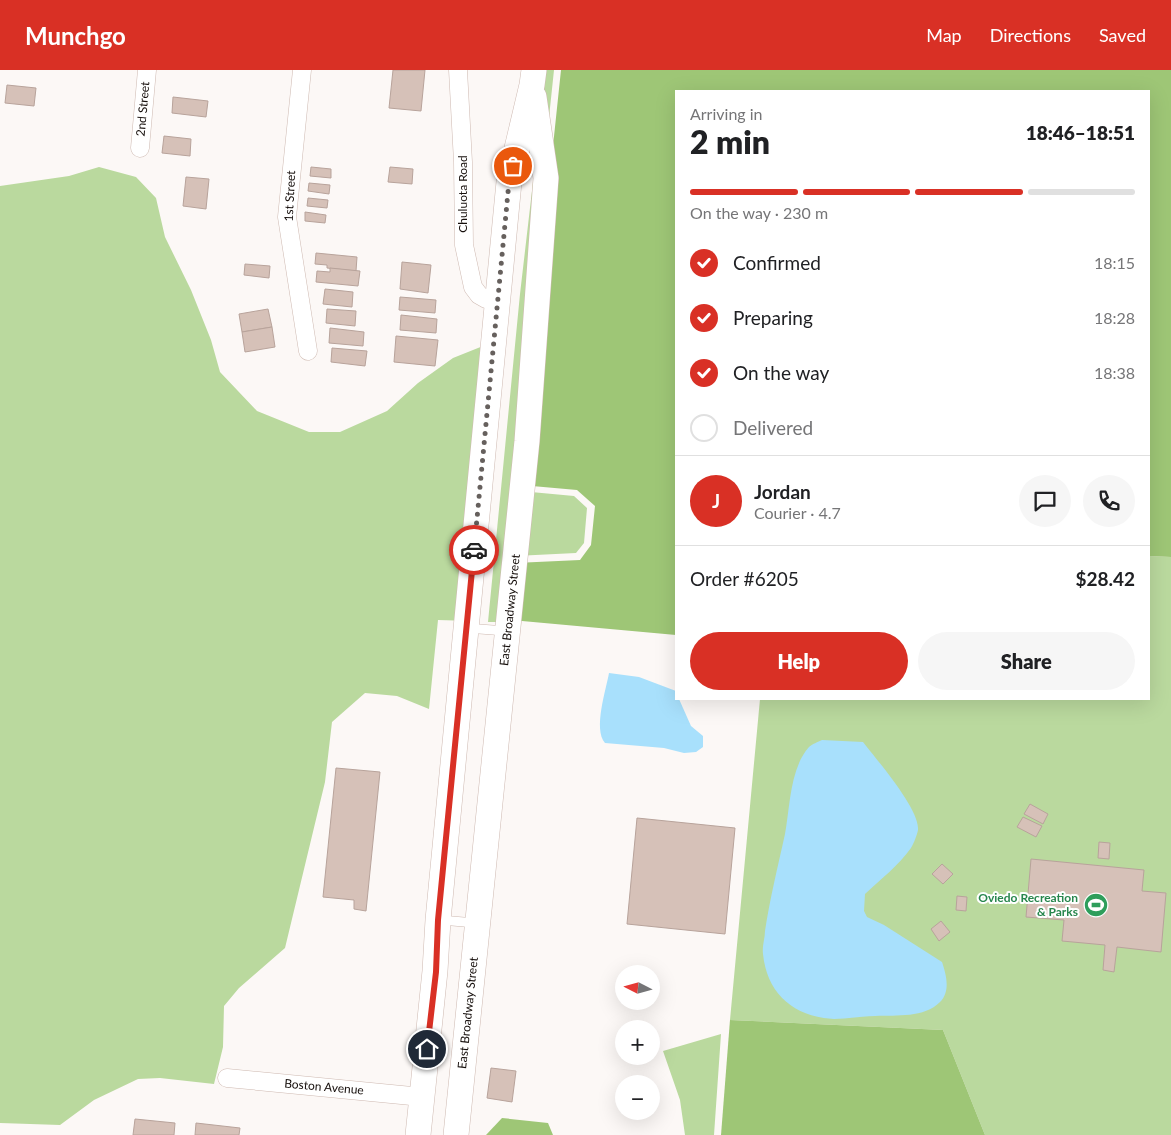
<!DOCTYPE html>
<html lang="en">
<head>
<meta charset="utf-8">
<style>
  body { margin:0; font-family:Lato,sans-serif; background:#f6f6f6; color:#202124; height:100vh; display:flex; flex-direction:column; font-size:19px; white-space:nowrap }
  * { box-sizing:border-box; margin:0 }
  p { font-size:16px; color:#757577 }
  .icon { flex:none; width:28px; height:28px; fill:none; stroke:currentColor; stroke-width:2; stroke-linecap:round; stroke-linejoin:round }
  .map { position:relative; flex:1; overflow:hidden }
  .drawer { position:absolute; left:675px; top:20px; width:475px; height:610px; display:flex; flex-direction:column; background:#fff; border-radius:0px; box-shadow:0 5px 20px #0002 }
  .drawer>* { flex:none }
  .needle { width:32px; rotate:276deg }
  .tools { position:absolute; left:615px; top:895px; display:grid; gap:10px }
  .tools a { display:grid; place-items:center; width:45px; height:45px; border-radius:50%; background:#fff; box-shadow:0 5px 20px #0002; font-size:25px }
  .pin { position:absolute; display:grid; place-items:center; width:42px; height:42px; color:#fff; margin:-21px; border:2px solid #fff; border-radius:50%; box-shadow:0 1px 5px #0007 }
  .courier { position:absolute; display:grid; place-items:center; width:50px; height:50px; margin:-25px; border:4px solid #d93025; border-radius:50%; background:#fff; color:#222; box-shadow:0 1px 6px #0007 }
  .head em { font-style:normal; font-weight:800 }
  .head div { display:flex; flex-direction:column-reverse }
  .head { display:flex; align-items:center; justify-content:space-between; height:85px; padding:0 15px }
  h1 { font-size:32px; font-weight:800; line-height:38px }
  .bar { display:grid; grid-template-columns:repeat(4,1fr); gap:8px 5px; align-content:center; height:60px; padding:0 15px }
  .bar i { height:6px; border-radius:4px; background:#e0e0e0 }
  .bar .current { background:#d93025 }
  .bar p { grid-column:span 4 }
  .line { display:flex; align-items:center; gap:12px; padding:0 15px; border-top:1px solid #e0e0e0 }
  .line div { flex:1 }
  .round { display:grid; place-items:center; flex:none; width:52px; height:52px; border-radius:26px; background:#f6f6f6 }
  ol { padding:0 15px; list-style:none }
  li { display:flex; align-items:center; gap:15px; height:55px }
  li p { margin-inline-start:auto }
  li .icon { padding:5px; border-radius:50%; background:#d93025; color:#fff; stroke-width:4 }
  li:last-child { color:#757577 }
  li i { width:28px; height:28px; border:2px solid #e0e0e0; border-radius:50% }
  .cta { display:flex; gap:10px; margin-top:auto; padding:10px 15px }
  .cta a { flex:1; height:58px; border-radius:30px; background:#d93025; color:#fff; font-size:20px; font-weight:800; line-height:58px; text-align:center }
  .cta a+a { background:#f6f6f6; color:#202124 }
  header { display:flex; align-items:center; gap:30px; box-sizing:border-box; height:70px; padding:0 25px; background:#d93025; color:#fff }
  header strong { font-size:24px }
  nav { display:flex; gap:28px; margin-inline-start:auto; font-size:18px }
  .map>svg:first-child { display:block }
  .green { fill:#bad99e }
  .forest { fill:#9ec676 }
  .water { fill:#a8e0fc }
  .building { fill:#d6c1b8; stroke:#b8a39b }
  .lines { fill:none; stroke-linecap:round; stroke-linejoin:round }
  .service-casing { stroke:#ceb9b1; stroke-width:10 }
  .minor-casing { stroke:#ceb9b1; stroke-width:19 }
  .secondary-casing { stroke:#ceb9b1; stroke-width:26 }
  .service { stroke:#fff; stroke-width:9 }
  .minor { stroke:#fff; stroke-width:18 }
  .secondary { stroke:#fff; stroke-width:25 }
  .done { stroke:#66605d; stroke-width:5; stroke-dasharray:0 9 }
  .route { stroke:#d93025; stroke-width:6 }
  .labels { text-anchor:middle; stroke-width:4; stroke-linejoin:round; paint-order:stroke }
  .street-label { font-size:12px; fill:#150e0b; stroke:#fff }
  .leisure-label { font-size:12px; font-weight:bold; fill:#27864d; stroke:#fff; text-anchor:end }
</style>
</head>
<body>
<header>
<strong>Munchgo</strong>
<nav><a>Map</a><a>Directions</a><a>Saved</a></nav>
</header>
<div class="map">
<svg width="1171" height="1065" viewBox="0 0 1171 1065">
  <rect width="100%" height="100%" fill="#fcf8f6"/>
  <!-- green -->
  <g class="green">
    <path d="M546,0H554L511,408L531,422L574,426L587,438L584,473L576,483L515,486L504,552H488L520,224Z"/>
    <path d="M99,97L136,107L156,128L165,167L191,220L211,270L220,302L257,341L309,362H340L387,341L418,313L453,288L498,270L471,551L438,550L429,639L397,626L365,623L332,652L325,712L285,878L239,918L224,936L223,977L214,1014L160,1008L138,1009L94,1030L60,1055L0,1053V116L69,106Z"/>
    <path d="M1149,486L1171,487V1065H985L943,960L730,950L760,629H1149Z"/>
    <path d="M721,964L714,1065H685L680,1030L663,981Z"/>
  </g>
  <!-- forest -->
  <g class="forest">
    <path d="M561,0H1171V487L1149,486V21H676V565L511,550L515,493L580,490L591,475L595,436L577,420L532,416L518,408Z"/>
    <path d="M730,950L943,960L985,1065H721Z"/>
    <path d="M502,1048L548,1053L553,1065H486Z"/>
  </g>
  <!-- water -->
  <g class="water">
    <path d="M609,603L639,607L676,621V629H679L691,656L703,666V677L696,682L684,683L664,678L605,673C593,659 606,620 609,603Z"/>
    <path d="M822,670L863,672C876,689 920,739 918,760C917,765 914,773 911,778C898,796 881,809 865,824L864,841L867,847L884,855L942,892C946,904 951,921 940,932C924,948 897,945 875,946C862,946 847,949 834,949C794,947 767,924 763,884C762,876 765,868 765,861C770,828 778,796 785,764C790,737 790,698 809,677C812,674 818,672 822,670Z"/>
  </g>
  <!-- building -->
  <g class="building">
    <path d="M393,0H425L421,41L389,38Z"/>
    <path d="M7,15L36,18L34,36L5,33Z"/>
    <path d="M173,27L208,31L206,47L172,43Z"/>
    <path d="M164,66L191,69L190,86L162,83Z"/>
    <path d="M311,97L331,99V108L310,106Z"/>
    <path d="M390,97L413,99L412,114L388,112Z"/>
    <path d="M186,107L209,109L206,139L183,136Z"/>
    <path d="M309,113L330,115L329,124L308,121Z"/>
    <path d="M308,128L328,130L327,138L307,136Z"/>
    <path d="M305,142L326,145L325,153L305,151Z"/>
    <path d="M316,183L357,187L356,201L327,198V195L315,194Z"/>
    <path d="M402,192L431,195L428,223L400,219Z"/>
    <path d="M245,194L270,196L269,208L244,205Z"/>
    <path d="M330,198L360,201L358,216L316,212L317,201L330,202Z"/>
    <path d="M325,219L353,222L352,237L323,234Z"/>
    <path d="M400,227L436,230L435,243L399,240Z"/>
    <path d="M268,239L272,257L242,262L239,244Z"/>
    <path d="M327,239L356,241L355,256L326,253Z"/>
    <path d="M401,245L437,249L436,263L400,260Z"/>
    <path d="M272,257L275,277L245,282L242,262Z"/>
    <path d="M330,258L364,262L363,276L329,273Z"/>
    <path d="M396,266L438,270L435,296L394,292Z"/>
    <path d="M332,278L367,281L365,296L331,292Z"/>
    <path d="M336,698L380,702L366,841L354,839V830L323,827Z"/>
    <path d="M1030,734L1048,744L1043,754L1024,744Z"/>
    <path d="M1023,747L1042,756L1036,767L1017,757Z"/>
    <path d="M637,748L735,758L725,864L627,854Z"/>
    <path d="M1099,772L1110,773L1109,789L1098,788Z"/>
    <path d="M1031,789L1144,800L1142,821L1166,823L1161,882L1117,877L1114,902L1103,900L1105,875L1062,871L1064,850L1026,847Z"/>
    <path d="M942,794L953,804L943,814L932,804Z"/>
    <path d="M957,826L967,827L966,841L956,840Z"/>
    <path d="M941,851L950,862L939,871L931,859Z"/>
    <path d="M491,998L516,1001L512,1032L487,1028Z"/>
    <path d="M135,1049L175,1053L174,1065H133Z"/>
    <path d="M196,1053L240,1058L239,1065H195Z"/>
  </g>
  <g class="lines">
    <!-- service casing -->
    <g class="service-casing">
      <g id="service">
        <path d="M466,558L506,561"/>
        <path d="M441,850L475,853"/>
      </g>
    </g>
    <!-- minor casing -->
    <g class="minor-casing">
      <g id="minor">
        <path d="M302,0L287,147L308,281"/>
        <path d="M458,0L463,92L464,175L473,217L479,225L486,229L498,230"/>
        <path d="M140,78L147,0"/>
        <path d="M227,1008L422,1027"/>
      </g>
    </g>
    <!-- secondary casing -->
    <g class="secondary-casing">
      <g id="secondary">
        <path d="M418,1065L435,901L438,850L509,112L532,15L534,0"/>
        <path d="M456,1065L527,371L546,108L534,27"/>
      </g>
    </g>
    <!-- service -->
    <use href="#service" class="service"/>
    <!-- minor -->
    <use href="#minor" class="minor"/>
    <!-- secondary -->
    <use href="#secondary" class="secondary"/>
  </g>
  <g class="lines">
    <!-- done -->
    <path class="done" d="M474,480L509,112L513,96"/>
    <!-- route -->
    <path class="route" d="M427,979L436,902L438,850L474,480"/>
  </g>
  <!-- icons -->
  <defs>
    <g id="stadium-disc" transform="scale(1.25)"><circle r="9.5" fill="#2e9e5b" stroke="#fff"/><path d="M0-5a6.5 5 0 1 0 0 10a6.5 5 0 1 0 0-10ZM-3.5-1.8h7v3.6h-7Z" fill="#fff"/></g>
  </defs>
  <g fill-rule="evenodd">
    <use href="#stadium-disc" x="1096" y="835"/>
  </g>
  <g class="labels">
    <!-- street labels -->
    <g class="street-label">
      <text transform="translate(143 39) rotate(-85)" y="4">2nd Street</text>
      <text transform="translate(463 124) rotate(-90)" y="4">Chuluota Road</text>
      <text transform="translate(290 126) rotate(-87)" y="4">1st Street</text>
      <text transform="translate(510 540) rotate(-84)" y="4">East Broadway Street</text>
      <text transform="translate(468 943) rotate(-84)" y="4">East Broadway Street</text>
      <text transform="translate(324 1017) rotate(5)" y="4">Boston Avenue</text>
    </g>
    <!-- leisure labels -->
    <g class="leisure-label">
      <text x="1078" y="832">Oviedo Recreation<tspan x="1078" dy="14">&amp; Parks</tspan></text>
    </g>
  </g>
</svg>
<div class="tools">
<a><svg class="needle" viewBox="-14 -14 28 28"><path d="M0-13l5 13h-10z" fill="#e53935"/><path d="M0 13l5-13h-10z" fill="#757577"/></svg></a>
<a>+</a>
<a>−</a>
</div>
<div class="pin" style="left:513px;top:96px;background:#ea580c"><svg class="icon" aria-label="bag" viewBox="0 0 24 24"><path d="M5 8h14l-1 12H6zM9 8a3 3 0 0 1 6 0"/></svg></div>
<div class="pin" style="left:427px;top:979px;background:#1f2937"><svg class="icon" aria-label="home" viewBox="0 0 24 24"><path d="M3 11l9-7 9 7M6 9v11h12V9"/></svg></div>
<div class="courier" style="left:474px;top:480px"><svg class="icon" aria-label="car" viewBox="0 0 24 24"><path d="M5 17H2v-5l4-1 3-4h7l3 4 3 1v5h-3M9 17h6M6 11h13"/><circle cx="7" cy="17" r="2"/><circle cx="17" cy="17" r="2"/></svg></div>
<section class="drawer">
<div class="head"><div><h1>2 min</h1><p>Arriving in</p></div><em>18:46–18:51</em></div>
<div class="bar"><i class="current"></i><i class="current"></i><i class="current"></i><i></i><p>On the way · 230 m</p></div>
<ol>
<li><svg class="icon" aria-label="check" viewBox="0 0 24 24"><path d="M5 12l5 5 9-10"/></svg>Confirmed<p>18:15</p></li>
<li><svg class="icon" aria-label="check" viewBox="0 0 24 24"><path d="M5 12l5 5 9-10"/></svg>Preparing<p>18:28</p></li>
<li><svg class="icon" aria-label="check" viewBox="0 0 24 24"><path d="M5 12l5 5 9-10"/></svg>On the way<p>18:38</p></li>
<li><i></i>Delivered</li>
</ol>
<div class="line" style="height:90px"><b class="round" style="background:#d93025;color:#fff">J</b><div><b>Jordan</b><p>Courier · 4.7</p></div><a class="round"><svg class="icon" aria-label="chat" viewBox="0 0 24 24"><path d="M4 5h16v11H9l-5 4z"/></svg></a><a class="round"><svg class="icon" aria-label="phone" viewBox="0 0 24 24"><path d="M5 4h4l2 5-3 2q2 4 5 5l2-3 5 2v4C11 20 4 13 5 4z"/></svg></a></div>
<div class="line" style="height:65px"><div>Order #6205</div><b>$28.42</b></div>
<div class="cta"><a>Help</a><a>Share</a></div>
</section>
</div>
</body>
</html>
